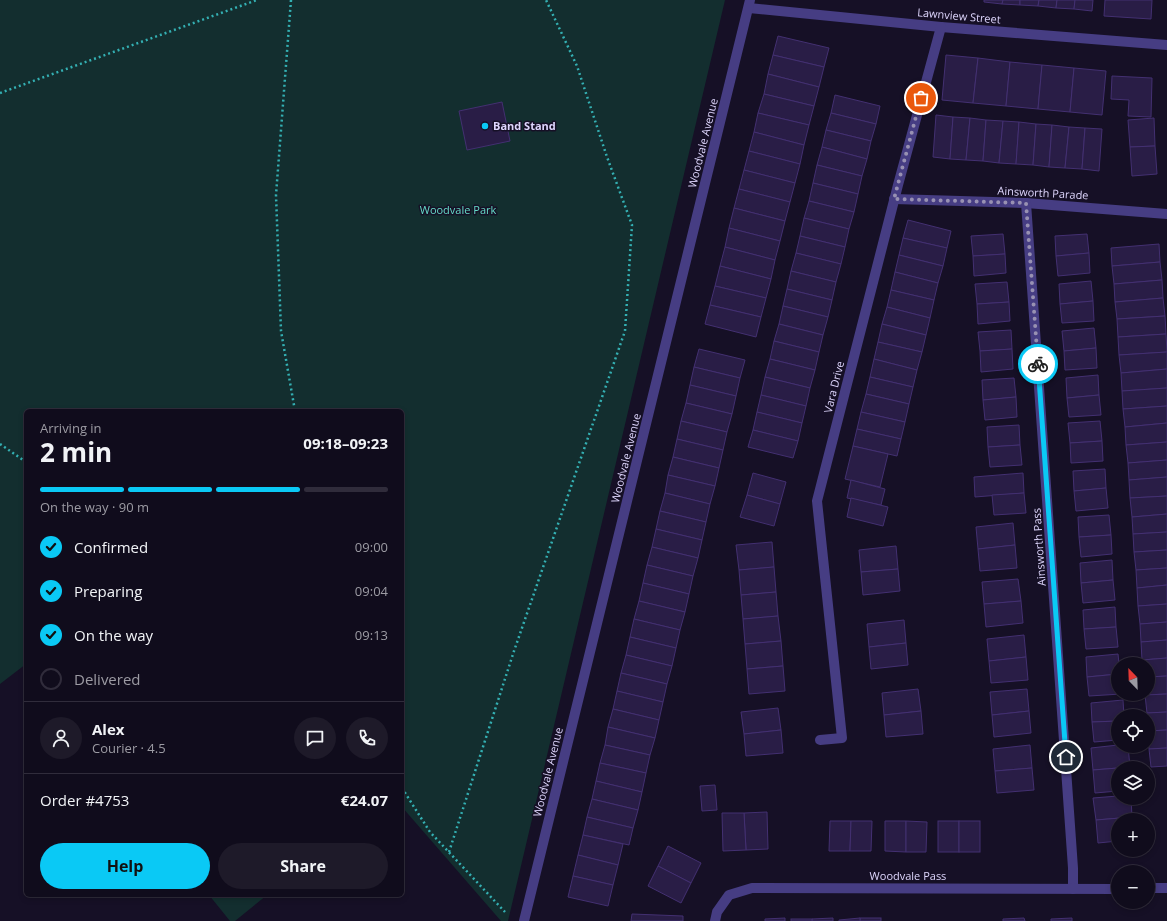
<!DOCTYPE html>
<html lang="en">
<head>
<meta charset="utf-8">
<style>
  body { margin:0; font-family:"Open Sans",sans-serif; background:#1e1a29; color:#f1f3f6; height:100vh; display:flex; flex-direction:column; font-size:15px; white-space:nowrap }
  * { box-sizing:border-box; margin:0 }
  p { font-size:13px; color:#9c9ba3 }
  .icon { flex:none; width:22px; height:22px; fill:none; stroke:currentColor; stroke-width:2; stroke-linecap:round; stroke-linejoin:round }
  .map { position:relative; flex:1; overflow:hidden }
  .details { position:absolute; left:24px; top:409px; width:380px; height:488px; display:flex; flex-direction:column; background:#100c1c; border-radius:6px; box-shadow:0 2px 6px #0003,0 0 0 1px #302c3b }
  .details>* { flex:none }
  .needle { width:26px; rotate:337deg }
  .controls { position:absolute; left:1111px; top:657px; display:grid; gap:8px }
  .controls a { display:grid; place-items:center; width:44px; height:44px; border-radius:50%; background:#100c1c; box-shadow:0 2px 6px #0003,0 0 0 1px #302c3b; font-size:20px }
  .pin { position:absolute; display:grid; place-items:center; width:34px; height:34px; color:#fff; margin:-17px; border:2px solid #fff; border-radius:50%; box-shadow:0 1px 4px #0007 }
  .courier { position:absolute; display:grid; place-items:center; width:40px; height:40px; margin:-20px; border:3px solid #0ac9f5; border-radius:50%; background:#fff; color:#222; box-shadow:0 1px 5px #0007 }
  .overview em { font-style:normal; font-weight:700 }
  .overview div { display:flex; flex-direction:column-reverse }
  .overview { display:flex; align-items:center; justify-content:space-between; height:68px; padding:0 16px }
  h1 { font-size:26px; font-weight:700; line-height:30px }
  .bar { display:grid; grid-template-columns:repeat(4,1fr); gap:6px 4px; align-content:center; height:48px; padding:0 16px }
  .bar i { height:5px; border-radius:3px; background:#302c3b }
  .bar .current { background:#0ac9f5 }
  .bar p { grid-column:span 4 }
  .line { display:flex; align-items:center; gap:10px; padding:0 16px; border-top:1px solid #302c3b }
  .line div { flex:1 }
  .round { display:grid; place-items:center; flex:none; width:42px; height:42px; border-radius:21px; background:#1e1a29 }
  ol { padding:0 16px; list-style:none }
  li { display:flex; align-items:center; gap:12px; height:44px }
  li p { margin-inline-start:auto }
  li .icon { padding:4px; border-radius:50%; background:#0ac9f5; color:#111; stroke-width:4 }
  li:last-child { color:#9c9ba3 }
  li i { width:22px; height:22px; border:2px solid #302c3b; border-radius:50% }
  .primary-button { display:flex; gap:8px; margin-top:auto; padding:8px 16px }
  .primary-button a { flex:1; height:46px; border-radius:24px; background:#0ac9f5; color:#111; font-size:16px; font-weight:700; line-height:46px; text-align:center }
  .primary-button a+a { background:#1e1a29; color:#f1f3f6 }
  .map>svg:first-child { display:block }
  .green { fill:#132e2f }
  .building { fill:#291d46; stroke:#433071 }
  .lines { fill:none; stroke-linecap:round; stroke-linejoin:round }
  .path { stroke:#34b0b3; stroke-width:2.5; stroke-dasharray:2 3; stroke-linecap:butt }
  .minor { stroke:#463d83; stroke-width:10 }
  .done { stroke:#9891b2; stroke-width:4; stroke-dasharray:0 7.2 }
  .route { stroke:#0ac9f5; stroke-width:5 }
  .poi-dot { fill:#0ac9f5; stroke:#161026; stroke-width:1.5 }
  .labels { text-anchor:middle; stroke-width:3; stroke-linejoin:round; paint-order:stroke }
  .street-label { font-size:11px; fill:#ded6fd; stroke:#161026 }
  .poi-label { font-size:11px; font-weight:bold; fill:#ded6fd; stroke:#161026; text-anchor:start }
  .park-label { font-size:11px; fill:#65dbc8; stroke:#161026 }
</style>
</head>
<body>
<div class="map">
<svg width="1167" height="921" viewBox="0 0 1167 921">
  <rect width="100%" height="100%" fill="#161026"/>
  <!-- green -->
  <g class="green">
    <path d="M0,0H725L508,921H501L402,807V411H26V664L0,684Z"/>
    <path d="M209,895H267L235,921H230Z"/>
  </g>
  <!-- building -->
  <g class="building">
    <path d="M984,0H1003L1002,4L984,2Z"/>
    <path d="M1003,0H1020V5L1002,4Z"/>
    <path d="M1020,0H1039L1038,6L1020,5Z"/>
    <path d="M1039,0H1057L1056,8L1038,6Z"/>
    <path d="M1057,0H1075L1074,9L1056,8Z"/>
    <path d="M1075,0H1093L1092,11L1074,9Z"/>
    <path d="M1105,0H1152L1151,19L1104,16Z"/>
    <path d="M778,36L829,48L824,67L773,55Z"/>
    <path d="M773,55L824,67L819,87L768,74Z"/>
    <path d="M946,55L978,58L973,103L942,100Z"/>
    <path d="M978,58L1010,62L1006,106L973,103Z"/>
    <path d="M1010,62L1042,65L1038,109L1006,106Z"/>
    <path d="M1042,65L1074,68L1070,112L1038,109Z"/>
    <path d="M1074,68L1106,71L1102,115L1070,112Z"/>
    <path d="M768,74L819,87L814,106L764,94Z"/>
    <path d="M1112,76L1152,78L1151,117L1128,116L1129,100L1111,99Z"/>
    <path d="M764,94L814,106L809,125L758,113Z"/>
    <path d="M835,95L880,106L876,124L831,113Z"/>
    <path d="M502,102L510,141L467,150L459,111Z"/>
    <path d="M758,113L809,125L804,145L754,132Z"/>
    <path d="M831,113L876,124L871,141L826,130Z"/>
    <path d="M936,115L953,117L950,159L933,157Z"/>
    <path d="M953,117L970,118L966,160L950,159Z"/>
    <path d="M970,118L986,120L983,161L966,160Z"/>
    <path d="M1154,118L1155,146L1130,147L1128,120Z"/>
    <path d="M986,120L1003,121L999,163L983,161Z"/>
    <path d="M1003,121L1019,122L1016,164L999,163Z"/>
    <path d="M1019,122L1036,124L1033,165L1016,164Z"/>
    <path d="M1036,124L1052,125L1049,167L1033,165Z"/>
    <path d="M1052,125L1069,127L1065,168L1049,167Z"/>
    <path d="M1069,127L1085,128L1082,169L1065,168Z"/>
    <path d="M1085,128L1102,129L1099,171L1082,169Z"/>
    <path d="M826,130L871,141L867,159L822,147Z"/>
    <path d="M754,132L804,145L800,164L749,151Z"/>
    <path d="M1155,146L1157,174L1132,176L1130,147Z"/>
    <path d="M822,147L867,159L862,176L817,165Z"/>
    <path d="M749,151L800,164L795,183L744,170Z"/>
    <path d="M817,165L862,176L858,194L813,183Z"/>
    <path d="M744,170L795,183L790,202L739,189Z"/>
    <path d="M813,183L858,194L854,212L809,201Z"/>
    <path d="M739,189L790,202L785,221L734,208Z"/>
    <path d="M809,201L854,212L849,229L804,218Z"/>
    <path d="M734,208L785,221L780,241L729,228Z"/>
    <path d="M804,218L849,229L845,247L800,236Z"/>
    <path d="M908,220L951,231L947,248L903,238Z"/>
    <path d="M729,228L780,241L775,260L725,247Z"/>
    <path d="M1003,234L1005,254L973,256L971,236Z"/>
    <path d="M1087,234L1089,253L1056,256L1055,236Z"/>
    <path d="M800,236L845,247L841,264L796,253Z"/>
    <path d="M903,238L947,248L943,266L899,255Z"/>
    <path d="M1159,244L1160,262L1112,266L1111,248Z"/>
    <path d="M725,247L775,260L771,279L720,266Z"/>
    <path d="M796,253L841,264L836,282L791,271Z"/>
    <path d="M1089,253L1090,273L1058,276L1056,256Z"/>
    <path d="M1005,254L1006,273L974,276L973,256Z"/>
    <path d="M899,255L943,266L938,283L895,272Z"/>
    <path d="M1160,262L1162,280L1114,284L1112,266Z"/>
    <path d="M720,266L771,279L766,298L715,286Z"/>
    <path d="M791,271L836,282L832,300L787,289Z"/>
    <path d="M895,272L938,283L934,300L891,290Z"/>
    <path d="M1162,280L1163,298L1115,302L1114,284Z"/>
    <path d="M1091,281L1093,301L1060,304L1059,284Z"/>
    <path d="M1007,282L1009,302L977,304L975,284Z"/>
    <path d="M715,286L766,298L761,317L710,305Z"/>
    <path d="M787,289L832,300L828,317L783,306Z"/>
    <path d="M891,290L934,300L930,318L887,307Z"/>
    <path d="M1163,298L1165,316L1117,319L1115,302Z"/>
    <path d="M1093,301L1094,321L1062,323L1060,304Z"/>
    <path d="M1009,302L1010,321L978,324L977,304Z"/>
    <path d="M710,305L761,317L756,337L705,324Z"/>
    <path d="M783,306L828,317L823,335L779,324Z"/>
    <path d="M887,307L930,318L926,335L882,324Z"/>
    <path d="M1165,316L1166,334L1118,337L1117,319Z"/>
    <path d="M779,324L823,335L819,352L774,341Z"/>
    <path d="M882,324L926,335L922,352L878,342Z"/>
    <path d="M1094,328L1096,348L1064,351L1062,331Z"/>
    <path d="M1011,330L1012,349L980,351L978,332Z"/>
    <path d="M1166,334L1167,352L1119,355L1118,337Z"/>
    <path d="M774,341L819,352L815,370L770,359Z"/>
    <path d="M878,342L922,352L917,370L874,359Z"/>
    <path d="M1096,348L1097,368L1065,370L1064,351Z"/>
    <path d="M699,349L745,360L740,378L694,367Z"/>
    <path d="M1012,349L1013,369L981,372L980,351Z"/>
    <path d="M1167,352V369L1121,373L1119,355Z"/>
    <path d="M770,359L815,370L810,388L765,377Z"/>
    <path d="M874,359L917,370L913,387L870,377Z"/>
    <path d="M694,367L740,378L736,396L690,385Z"/>
    <path d="M1167,369V388L1122,391L1121,373Z"/>
    <path d="M1098,375L1099,395L1067,398L1066,378Z"/>
    <path d="M765,377L810,388L806,406L761,395Z"/>
    <path d="M870,377L913,387L909,404L866,394Z"/>
    <path d="M1014,378L1016,397L983,400L982,380Z"/>
    <path d="M690,385L736,396L732,414L686,403Z"/>
    <path d="M1167,388V406L1123,409L1122,391Z"/>
    <path d="M866,394L909,404L905,422L861,412Z"/>
    <path d="M761,395L806,406L802,423L757,412Z"/>
    <path d="M1099,395L1101,415L1069,417L1067,398Z"/>
    <path d="M1016,397L1017,417L985,420L983,400Z"/>
    <path d="M686,403L732,414L727,432L681,421Z"/>
    <path d="M1167,406V423L1125,427L1123,409Z"/>
    <path d="M757,412L802,423L798,441L753,430Z"/>
    <path d="M861,412L905,422L901,439L857,429Z"/>
    <path d="M681,421L727,432L723,450L677,439Z"/>
    <path d="M1100,421L1102,441L1070,443L1068,423Z"/>
    <path d="M1167,423V442L1126,445L1125,427Z"/>
    <path d="M1019,425L1020,445L988,447L987,427Z"/>
    <path d="M857,429L901,439L897,456L853,446Z"/>
    <path d="M753,430L798,441L793,458L748,447Z"/>
    <path d="M677,439L723,450L719,468L673,457Z"/>
    <path d="M1102,441L1103,461L1071,463L1070,443Z"/>
    <path d="M1167,442V460L1128,463L1126,445Z"/>
    <path d="M1020,445L1022,465L990,467L988,447Z"/>
    <path d="M853,446L888,454L880,487L845,479Z"/>
    <path d="M673,457L719,468L715,486L668,475Z"/>
    <path d="M1167,460V477L1129,480L1128,463Z"/>
    <path d="M1105,469L1106,488L1074,491L1073,471Z"/>
    <path d="M753,473L786,482L780,504L747,495Z"/>
    <path d="M1023,473L1024,493L975,497L974,477Z"/>
    <path d="M668,475L715,486L710,504L665,493Z"/>
    <path d="M1167,477V496L1130,498L1129,480Z"/>
    <path d="M851,480L885,489L881,505L847,498Z"/>
    <path d="M1106,488L1108,508L1076,511L1074,491Z"/>
    <path d="M665,493L710,504L706,522L660,511Z"/>
    <path d="M1024,493L1026,513L994,515L992,495Z"/>
    <path d="M747,495L780,504L774,526L740,517Z"/>
    <path d="M1167,496V514L1132,517L1130,498Z"/>
    <path d="M851,498L888,507L883,526L847,517Z"/>
    <path d="M660,511L706,522L702,540L656,529Z"/>
    <path d="M1167,514V532L1133,534L1132,517Z"/>
    <path d="M1109,515L1111,535L1079,537L1078,517Z"/>
    <path d="M1013,523L1015,545L978,549L976,527Z"/>
    <path d="M656,529L702,540L698,558L652,547Z"/>
    <path d="M1167,532V550L1134,552L1133,534Z"/>
    <path d="M1111,535L1112,554L1081,557L1079,537Z"/>
    <path d="M772,542L774,567L739,570L736,545Z"/>
    <path d="M1015,545L1017,568L980,571L978,549Z"/>
    <path d="M896,546L898,569L861,572L859,550Z"/>
    <path d="M652,547L698,558L693,576L647,565Z"/>
    <path d="M1167,550V568L1136,570L1134,552Z"/>
    <path d="M1112,560L1113,580L1081,583L1080,563Z"/>
    <path d="M647,565L693,576L689,594L643,583Z"/>
    <path d="M774,567L776,592L741,595L739,570Z"/>
    <path d="M1167,568V585L1137,588L1136,570Z"/>
    <path d="M898,569L900,591L863,595L861,572Z"/>
    <path d="M1018,579L1021,601L984,604L982,582Z"/>
    <path d="M1113,580L1115,600L1083,603L1081,583Z"/>
    <path d="M643,583L689,594L685,612L639,601Z"/>
    <path d="M1167,585V604L1138,606L1137,588Z"/>
    <path d="M776,592L778,616L743,619L741,595Z"/>
    <path d="M639,601L685,612L680,630L634,619Z"/>
    <path d="M1021,601L1023,623L986,627L984,604Z"/>
    <path d="M1167,604V622L1140,624L1138,606Z"/>
    <path d="M1115,607L1116,627L1084,629L1083,610Z"/>
    <path d="M778,616L781,641L745,644L743,619Z"/>
    <path d="M634,619L680,630L676,648L630,637Z"/>
    <path d="M904,620L906,643L869,647L867,624Z"/>
    <path d="M1167,622V640L1141,642L1140,624Z"/>
    <path d="M1116,627L1118,647L1086,649L1084,629Z"/>
    <path d="M1024,635L1026,657L989,661L987,639Z"/>
    <path d="M630,637L676,648L672,666L626,655Z"/>
    <path d="M1167,640V658L1142,660L1141,642Z"/>
    <path d="M781,641L783,666L747,669L745,644Z"/>
    <path d="M906,643L908,665L871,669L869,647Z"/>
    <path d="M1118,654L1119,664H1118V674L1087,677L1086,657Z"/>
    <path d="M626,655L672,666L667,684L621,673Z"/>
    <path d="M1026,657L1028,680L991,683L989,661Z"/>
    <path d="M1167,658V676L1148,677V664H1143L1142,660Z"/>
    <path d="M783,666L785,691L749,694L747,669Z"/>
    <path d="M621,673L667,684L663,702L617,691Z"/>
    <path d="M1118,674V694H1121L1089,696L1087,677Z"/>
    <path d="M1167,676V694L1145,695V694H1148V677Z"/>
    <path d="M918,689L921,711L884,715L882,693Z"/>
    <path d="M1027,689L1029,711L992,715L990,692Z"/>
    <path d="M617,691L663,702L659,720L613,709Z"/>
    <path d="M1167,694V712L1147,713L1145,695Z"/>
    <path d="M1123,700L1124,716H1118V721L1092,722L1091,703Z"/>
    <path d="M778,708L781,730L744,734L741,712Z"/>
    <path d="M613,709L659,720L655,738L608,727Z"/>
    <path d="M921,711L923,734L886,737L884,715Z"/>
    <path d="M1029,711L1031,733L994,737L992,715Z"/>
    <path d="M1167,712V730L1148,731V716H1147V713Z"/>
    <path d="M1118,721V740L1094,742L1092,722Z"/>
    <path d="M608,727L655,738L650,755L605,745Z"/>
    <path d="M781,730L783,753L746,756L744,734Z"/>
    <path d="M1167,730V748L1149,749L1148,731Z"/>
    <path d="M605,745L650,755L646,773L600,763Z"/>
    <path d="M1030,745L1032,768L995,771L993,749Z"/>
    <path d="M1118,745L1128,746L1130,767L1093,770L1091,748Z"/>
    <path d="M1167,748V766L1151,767L1149,749Z"/>
    <path d="M600,763L646,773L642,792L596,781Z"/>
    <path d="M1032,768L1034,790L997,793L995,771Z"/>
    <path d="M1118,768V791L1095,793L1093,770Z"/>
    <path d="M596,781L642,792L638,810L592,799Z"/>
    <path d="M715,785L717,810L702,811L700,786Z"/>
    <path d="M1118,796V798H1131L1132,817L1096,820L1093,798Z"/>
    <path d="M592,799L638,810L633,828L587,817Z"/>
    <path d="M767,812L768,849L746,850L744,813Z"/>
    <path d="M722,813H744L746,850L723,851Z"/>
    <path d="M587,817L633,828L629,845L583,835Z"/>
    <path d="M1132,817L1133,820H1118V841L1098,843L1096,820Z"/>
    <path d="M830,821H851L850,851H829Z"/>
    <path d="M851,821H872L871,851H850Z"/>
    <path d="M885,821H906V852L885,851Z"/>
    <path d="M906,821L927,822L926,852H906Z"/>
    <rect x="938" y="821" width="21" height="31"/>
    <rect x="959" y="821" width="21" height="31"/>
    <path d="M583,835L623,844L618,865L578,855Z"/>
    <path d="M668,846L701,863L691,883L658,866Z"/>
    <path d="M578,855L618,865L613,885L573,876Z"/>
    <path d="M658,866L691,883L681,903L648,886Z"/>
    <path d="M573,876L613,885L608,906L568,897Z"/>
    <path d="M632,914L683,916V921H631Z"/>
    <path d="M785,918V921H765V919Z"/>
    <path d="M833,918V921H812V919Z"/>
    <rect x="860" y="918" width="21" height="3"/>
    <path d="M860,918V921H839V920Z"/>
    <path d="M1024,918L1025,921H1003V919Z"/>
    <path d="M1072,918V921H1051V919Z"/>
    <rect x="791" y="919" width="21" height="2"/>
  </g>
  <g class="lines">
    <!-- path -->
    <g class="path">
      <path d="M291,0L276,195L281,331L295,411"/>
      <path d="M0,93L257,0"/>
      <path d="M0,444L26,462"/>
      <path d="M402,788L430,832L505,912"/>
      <path d="M449,852L514,651L625,331L632,225L607,157L577,66L546,0"/>
    </g>
    <!-- minor -->
    <g class="minor">
      <path d="M749,8L941,27L1167,45"/>
      <path d="M894,199L1026,203L1167,214"/>
      <path d="M1026,203L1073,868V889"/>
      <path d="M820,740L842,738L817,501L898,185L941,27"/>
      <path d="M1148,888H1167"/>
      <path d="M524,921L750,0"/>
      <path d="M715,921L717,912L729,895L752,888L1118,889"/>
    </g>
  </g>
  <g class="lines">
    <!-- done -->
    <path class="done" d="M921,98L894,199L1026,203L1038,364"/>
    <!-- route -->
    <path class="route" d="M1038,364L1066,757"/>
  </g>
  <!-- markers -->
  <circle class="poi-dot" cx="485" cy="126" r="4"/>
  <g class="labels">
    <!-- street labels -->
    <g class="street-label">
      <text transform="translate(959 16) rotate(5)" y="4">Lawnview Street</text>
      <text transform="translate(703 143) rotate(-76)" y="4">Woodvale Avenue</text>
      <text transform="translate(1043 193) rotate(3)" y="4">Ainsworth Parade</text>
      <text transform="translate(834 387) rotate(-76)" y="4">Vara Drive</text>
      <text transform="translate(626 458) rotate(-76)" y="4">Woodvale Avenue</text>
      <text transform="translate(1039 547) rotate(-94)" y="4">Ainsworth Pass</text>
      <text transform="translate(548 772) rotate(-76)" y="4">Woodvale Avenue</text>
      <text x="908" y="880">Woodvale Pass</text>
    </g>
    <!-- poi labels -->
    <g class="poi-label">
      <text x="493" y="130">Band Stand</text>
    </g>
    <!-- park labels -->
    <g class="park-label">
      <text x="458" y="214">Woodvale Park</text>
    </g>
  </g>
</svg>
<div class="controls">
<a><svg class="needle" viewBox="-14 -14 28 28"><path d="M0-13l5 13h-10z" fill="#e53935"/><path d="M0 13l5-13h-10z" fill="#9c9ba3"/></svg></a>
<a><svg class="icon" aria-label="locate" viewBox="0 0 24 24"><circle cx="12" cy="12" r="6"/><path d="M12 2v4M12 18v4M2 12h4M18 12h4"/></svg></a>
<a><svg class="icon" aria-label="layers" viewBox="0 0 24 24"><path d="M12 4l9 5-9 5-9-5zM3 14l9 5 9-5"/></svg></a>
<a>+</a>
<a>−</a>
</div>
<div class="pin" style="left:921px;top:98px;background:#ea580c"><svg class="icon" aria-label="bag" viewBox="0 0 24 24"><path d="M5 8h14l-1 12H6zM9 8a3 3 0 0 1 6 0"/></svg></div>
<div class="pin" style="left:1066px;top:757px;background:#1f2937"><svg class="icon" aria-label="home" viewBox="0 0 24 24"><path d="M3 11l9-7 9 7M6 9v11h12V9"/></svg></div>
<div class="courier" style="left:1038px;top:364px"><svg class="icon" aria-label="bike" viewBox="0 0 24 24"><circle cx="6" cy="16" r="4"/><circle cx="18" cy="16" r="4"/><path d="M6 16l4-8h5l3 8M10 8l3 8H6M13 5h3"/></svg></div>
<section class="details">
<div class="overview"><div><h1>2 min</h1><p>Arriving in</p></div><em>09:18–09:23</em></div>
<div class="bar"><i class="current"></i><i class="current"></i><i class="current"></i><i></i><p>On the way · 90 m</p></div>
<ol>
<li><svg class="icon" aria-label="check" viewBox="0 0 24 24"><path d="M5 12l5 5 9-10"/></svg>Confirmed<p>09:00</p></li>
<li><svg class="icon" aria-label="check" viewBox="0 0 24 24"><path d="M5 12l5 5 9-10"/></svg>Preparing<p>09:04</p></li>
<li><svg class="icon" aria-label="check" viewBox="0 0 24 24"><path d="M5 12l5 5 9-10"/></svg>On the way<p>09:13</p></li>
<li><i></i>Delivered</li>
</ol>
<div class="line" style="height:72px"><a class="round"><svg class="icon" aria-label="person" viewBox="0 0 24 24"><circle cx="12" cy="8" r="4"/><path d="M4 21q1-7 8-7t8 7"/></svg></a><div><b>Alex</b><p>Courier · 4.5</p></div><a class="round"><svg class="icon" aria-label="chat" viewBox="0 0 24 24"><path d="M4 5h16v11H9l-5 4z"/></svg></a><a class="round"><svg class="icon" aria-label="phone" viewBox="0 0 24 24"><path d="M5 4h4l2 5-3 2q2 4 5 5l2-3 5 2v4C11 20 4 13 5 4z"/></svg></a></div>
<div class="line" style="height:52px"><div>Order #4753</div><b>€24.07</b></div>
<div class="primary-button"><a>Help</a><a>Share</a></div>
</section>
</div>
</body>
</html>
